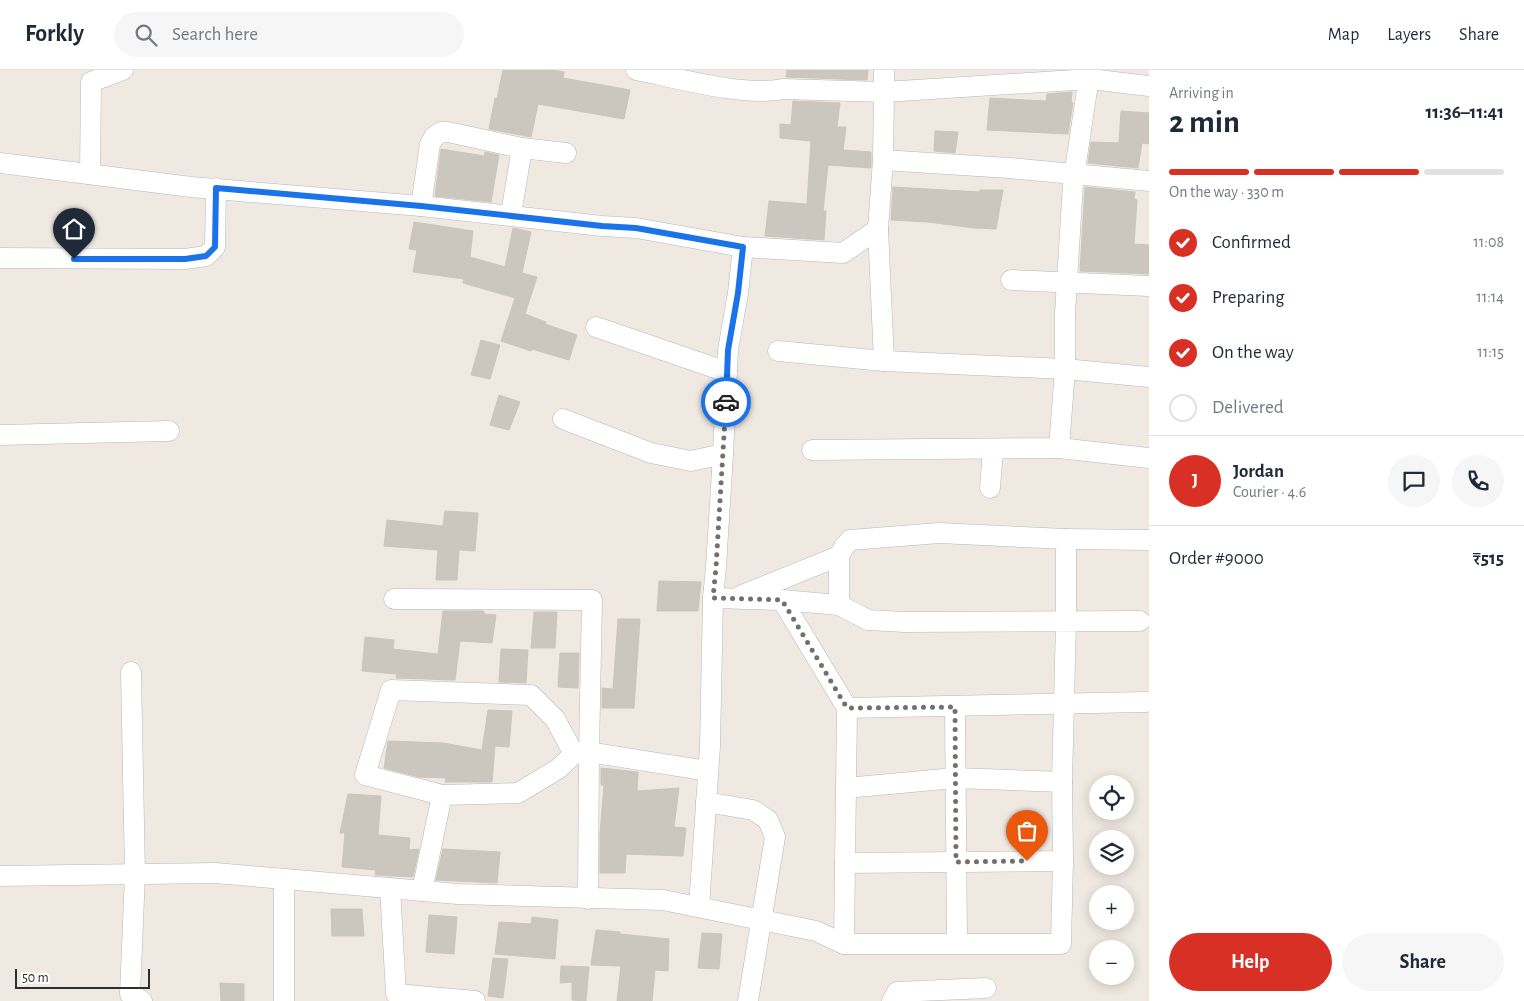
<!DOCTYPE html>
<html lang="en">
<head>
<meta charset="utf-8">
<style>
  body { margin:0; font-family:"Alegreya Sans",sans-serif; background:#f6f6f7; color:#1f2937; height:100vh; display:flex; flex-direction:column; font-size:19px; white-space:nowrap }
  * { box-sizing:border-box; margin:0 }
  p { font-size:16px; color:#747a83 }
  .icon { flex:none; width:28px; height:28px; fill:none; stroke:currentColor; stroke-width:2; stroke-linecap:round; stroke-linejoin:round }
  .map { position:relative; flex:1; overflow:hidden }
  .drawer { display:flex; flex-direction:column; background:#fff; width:375px }
  .drawer>* { flex:none }
  .fabs { position:absolute; left:1089px; top:705px; display:grid; gap:10px }
  .fabs a { display:grid; place-items:center; width:45px; height:45px; border-radius:50%; background:#fff; box-shadow:0 2px 12px #0003; font-size:25px }
  .scale { position:absolute; left:15px; bottom:12px; width:135px; box-sizing:border-box; padding-left:5px; border:2px solid #2e2e2e; border-top:0; font-size:14px; line-height:18px; white-space:nowrap; color:#2e2e2e; -webkit-text-stroke:4px #fff; paint-order:stroke }
  .pin { position:absolute; display:grid; place-items:center; width:42px; height:42px; color:#fff; margin:-51px -21px; border-radius:50% 50% 50% 0; rotate:-45deg; box-shadow:0 0 5px #0007 }
  .pin .icon { rotate:45deg }
  .courier { position:absolute; display:grid; place-items:center; width:50px; height:50px; margin:-25px; border:4px solid #1a73e8; border-radius:50%; background:#fff; color:#222; box-shadow:0 1px 6px #0007 }
  .summary em { font-style:normal; font-weight:600 }
  .summary div { display:flex; flex-direction:column-reverse }
  .summary { display:flex; align-items:center; justify-content:space-between; height:85px; padding:0 20px }
  h1 { font-size:32px; font-weight:600; line-height:38px }
  .bar { display:grid; grid-template-columns:repeat(4,1fr); gap:8px 5px; align-content:center; height:60px; padding:0 20px }
  .bar i { height:6px; border-radius:4px; background:#e0e1e3 }
  .bar .active { background:#d93025 }
  .bar p { grid-column:span 4 }
  .line { display:flex; align-items:center; gap:12px; padding:0 20px; border-top:1px solid #e0e1e3 }
  .line div { flex:1 }
  .round { display:grid; place-items:center; flex:none; width:52px; height:52px; border-radius:26px; background:#f6f6f7 }
  ol { padding:0 20px; list-style:none }
  li { display:flex; align-items:center; gap:15px; height:55px }
  li p { margin-inline-start:auto }
  li .icon { padding:5px; border-radius:50%; background:#d93025; color:#fff; stroke-width:4 }
  li:last-child { color:#747a83 }
  li i { width:28px; height:28px; border:2px solid #e0e1e3; border-radius:50% }
  .button { display:flex; gap:10px; margin-top:auto; padding:10px 20px }
  .button a { flex:1; height:58px; border-radius:30px; background:#d93025; color:#fff; font-size:20px; font-weight:600; line-height:58px; text-align:center }
  .button a+a { background:#f6f6f7; color:#1f2937 }
  header { display:flex; align-items:center; gap:30px; box-sizing:border-box; height:70px; padding:0 25px; background:#fff; border-bottom:1px solid #e0e1e3 }
  header strong { font-size:24px }
  nav { display:flex; gap:28px; margin-inline-start:auto; font-size:18px }
  .search { width:350px; height:45px; background:#f6f6f7; display:flex; align-items:center; gap:12px; box-sizing:border-box; padding:0 18px; border-radius:28px; color:#747a83; font-size:19px }
  main { display:flex; flex:1; min-height:0 }
  .map>svg:first-child { display:block }
  .building { fill:#cbc7bf; stroke:#cbc5ba }
  .lines { fill:none; stroke-linecap:round; stroke-linejoin:round }
  .minor-casing { stroke:#b4b7c1; stroke-width:21 }
  .minor { stroke:#fff; stroke-width:20 }
  .done { stroke:#726f6d; stroke-width:5; stroke-dasharray:0 9 }
  .route { stroke:#1a73e8; stroke-width:6 }
</style>
</head>
<body>
<header>
<strong>Forkly</strong>
<div class="search"><svg class="icon" aria-label="search" viewBox="0 0 24 24"><circle cx="10" cy="10" r="6"/><path d="M15 15l6 6"/></svg>Search here</div>
<nav><a>Map</a><a>Layers</a><a>Share</a></nav>
</header>
<main>
<div class="map">
<svg width="1149" height="931" viewBox="0 0 1149 931">
  <rect width="100%" height="100%" fill="#efe9e1"/>
  <!-- building -->
  <g class="building">
    <path d="M503,0H552L564,2L563,8L630,20L624,49L538,34L531,67L489,59L495,28L497,29Z"/>
    <path d="M787,0H868L867,10L786,7Z"/>
    <path d="M1072,22L1071,33H1073L1068,64L987,60L990,28L1044,31H1046L1047,24Z"/>
    <path d="M793,31L840,33L837,57H846L843,80L871,82V98L828,95L823,141H826L824,170L765,166L769,131L807,134L811,71L780,68V54L791,55Z"/>
    <path d="M1121,41L1149,43V74L1142,73L1138,98L1088,93L1091,72L1119,73Z"/>
    <path d="M935,61L958,62L955,83L934,81Z"/>
    <path d="M441,79L484,86L485,82L499,85L491,132L435,126Z"/>
    <path d="M893,117L980,122V120H1003L996,159L975,158L928,152L891,150Z"/>
    <path d="M1085,117L1135,122L1134,129L1137,130L1134,174L1149,175V204L1080,201Z"/>
    <path d="M414,152L473,161L470,187L505,197L513,158L531,162L522,203L537,207L525,244L546,252L545,254L577,265L569,290L532,279L531,281L501,271L515,228L463,213L464,209L413,202L417,180L409,179Z"/>
    <path d="M481,270L500,275L490,309L471,305Z"/>
    <path d="M499,325L520,332L509,360L490,355Z"/>
    <path d="M445,441L478,443L475,481L459,480L457,510H436L438,480L384,476L387,450L443,456Z"/>
    <path d="M659,511L701,512L698,541H657Z"/>
    <path d="M443,541H484V544L496,545L492,573L460,571L455,610L396,608L397,604L362,601L365,567L394,570L393,579L438,584Z"/>
    <path d="M534,542H557L555,578H531Z"/>
    <path d="M618,549H640L634,638H602V618L613,619Z"/>
    <path d="M501,579L528,580L526,613L499,612Z"/>
    <path d="M560,583H579L578,618L558,617Z"/>
    <path d="M488,640L512,641L509,677L495,676L492,712H445L446,708L419,707L384,698L388,671L443,673L482,680Z"/>
    <path d="M601,698L638,702L637,721L679,718L674,757L686,758L683,786L626,784L625,803H600V764L604,715H601Z"/>
    <path d="M348,724L381,726L378,765L410,768L409,780L419,779L413,807L375,805L376,800L342,797L345,763H340Z"/>
    <path d="M443,779L500,782L497,813L436,810Z"/>
    <path d="M331,839H362L364,866H332Z"/>
    <path d="M429,845L457,847L454,884L426,882Z"/>
    <path d="M532,847L558,850L555,889L495,884L499,852L531,854Z"/>
    <path d="M596,860L620,862V864L669,869L668,901L655,900L652,931H617L621,896L591,895Z"/>
    <path d="M702,863L722,864L719,899L698,898Z"/>
    <path d="M493,888L508,889L503,928L488,926Z"/>
    <path d="M561,896L589,897L586,931L572,930V912L560,913Z"/>
    <path d="M220,913L244,914V931H221Z"/>
  </g>
  <g class="lines">
    <!-- minor casing -->
    <g class="minor-casing">
      <g id="minor">
        <path d="M636,0C677,8 744,27 783,19L884,22V0"/>
        <path d="M883,90L1009,98L1149,111"/>
        <path d="M0,93L191,117L421,136L602,156L636,158L743,177L843,183L878,159"/>
        <path d="M90,104L91,12L123,0"/>
        <path d="M421,136L430,74L434,67L441,62H448L522,78L566,83"/>
        <path d="M511,144L522,78"/>
        <path d="M0,188L185,189L206,186L215,177L216,118"/>
        <path d="M1011,210L1149,216"/>
        <path d="M596,257L727,302"/>
        <path d="M778,281L884,291L1065,299V244L1073,113L1090,0"/>
        <path d="M884,291L878,159L883,90L884,22L1090,9L1149,16"/>
        <path d="M563,349L651,383L691,391L723,384L716,497L713,528L710,676L699,837"/>
        <path d="M0,365L169,361"/>
        <path d="M1059,378L1149,388"/>
        <path d="M812,380L1059,378L1065,299L1149,307"/>
        <path d="M723,384L728,280L738,223L743,177"/>
        <path d="M990,418L993,379"/>
        <path d="M1066,469L1149,470"/>
        <path d="M740,526L839,486"/>
        <path d="M713,528L782,530L839,535"/>
        <path d="M394,529L592,530L589,682L588,829"/>
        <path d="M782,530L847,638L844,874"/>
        <path d="M131,602L135,804L130,924L142,931"/>
        <path d="M955,637L957,873"/>
        <path d="M847,638L1146,632"/>
        <path d="M846,718L955,708L1062,712L1066,552V469L939,463L850,470L844,477L839,486V535L868,550L905,552L1140,551"/>
        <path d="M442,725L365,705L391,620L531,625L555,649L574,684"/>
        <path d="M706,732L753,740L768,750L775,767L748,931"/>
        <path d="M845,793L1063,791"/>
        <path d="M0,806L215,803L458,824L663,830L816,861L844,874H1061L1063,791L1062,712"/>
        <path d="M284,809V931"/>
        <path d="M390,818L396,924L475,931"/>
        <path d="M422,821L442,725L518,723L558,699L574,684L589,682L708,701"/>
        <path d="M892,931L897,922L986,918"/>
      </g>
    </g>
    <!-- minor -->
    <use href="#minor" class="minor"/>
  </g>
  <g class="lines">
    <!-- done -->
    <path class="done" d="M726,332L716,497L713,528L782,530L847,638L955,637L956,792L1027,791"/>
    <!-- route -->
    <path class="route" d="M74,189H185L206,186L215,177L216,118L421,136L602,156L636,158L743,177L738,223L728,280L726,332"/>
  </g>
</svg>
<div class="fabs">
<a><svg class="icon" aria-label="locate" viewBox="0 0 24 24"><circle cx="12" cy="12" r="6"/><path d="M12 2v4M12 18v4M2 12h4M18 12h4"/></svg></a>
<a><svg class="icon" aria-label="layers" viewBox="0 0 24 24"><path d="M12 4l9 5-9 5-9-5zM3 14l9 5 9-5"/></svg></a>
<a>+</a>
<a>−</a>
</div>
<div class="scale">50 m</div>
<div class="pin" style="left:1027px;top:791px;background:#ea580c"><svg class="icon" aria-label="bag" viewBox="0 0 24 24"><path d="M5 8h14l-1 12H6zM9 8a3 3 0 0 1 6 0"/></svg></div>
<div class="pin" style="left:74px;top:189px;background:#1f2937"><svg class="icon" aria-label="home" viewBox="0 0 24 24"><path d="M3 11l9-7 9 7M6 9v11h12V9"/></svg></div>
<div class="courier" style="left:726px;top:332px"><svg class="icon" aria-label="car" viewBox="0 0 24 24"><path d="M5 17H2v-5l4-1 3-4h7l3 4 3 1v5h-3M9 17h6M6 11h13"/><circle cx="7" cy="17" r="2"/><circle cx="17" cy="17" r="2"/></svg></div>
</div>
<section class="drawer">
<div class="summary"><div><h1>2 min</h1><p>Arriving in</p></div><em>11:36–11:41</em></div>
<div class="bar"><i class="active"></i><i class="active"></i><i class="active"></i><i></i><p>On the way · 330 m</p></div>
<ol>
<li><svg class="icon" aria-label="check" viewBox="0 0 24 24"><path d="M5 12l5 5 9-10"/></svg>Confirmed<p>11:08</p></li>
<li><svg class="icon" aria-label="check" viewBox="0 0 24 24"><path d="M5 12l5 5 9-10"/></svg>Preparing<p>11:14</p></li>
<li><svg class="icon" aria-label="check" viewBox="0 0 24 24"><path d="M5 12l5 5 9-10"/></svg>On the way<p>11:15</p></li>
<li><i></i>Delivered</li>
</ol>
<div class="line" style="height:90px"><b class="round" style="background:#d93025;color:#fff">J</b><div><b>Jordan</b><p>Courier · 4.6</p></div><a class="round"><svg class="icon" aria-label="chat" viewBox="0 0 24 24"><path d="M4 5h16v11H9l-5 4z"/></svg></a><a class="round"><svg class="icon" aria-label="phone" viewBox="0 0 24 24"><path d="M5 4h4l2 5-3 2q2 4 5 5l2-3 5 2v4C11 20 4 13 5 4z"/></svg></a></div>
<div class="line" style="height:65px"><div>Order #9000</div><b>₹515</b></div>
<div class="button"><a>Help</a><a>Share</a></div>
</section>
</main>
</body>
</html>
